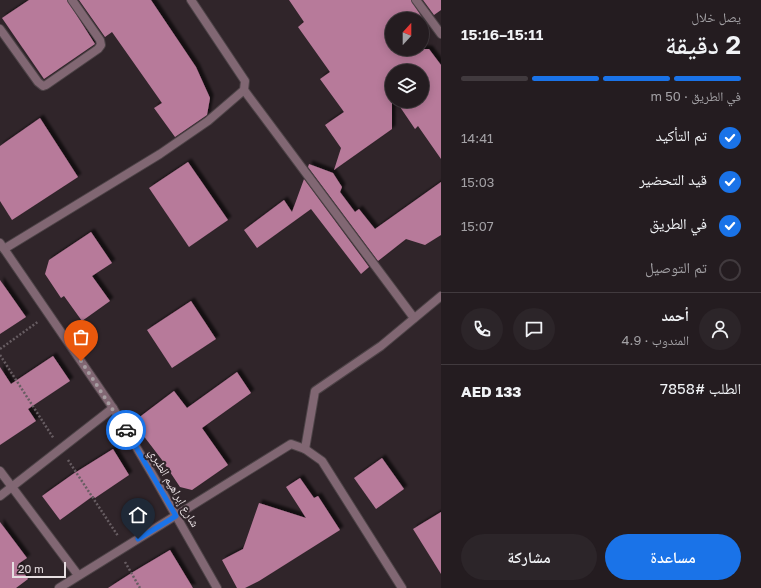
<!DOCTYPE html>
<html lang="ar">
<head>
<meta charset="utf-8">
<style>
  body { margin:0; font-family:"Golos Text","Noto Naskh Arabic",sans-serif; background:#2c2529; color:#f1f3f6; direction:rtl; height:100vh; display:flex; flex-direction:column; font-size:15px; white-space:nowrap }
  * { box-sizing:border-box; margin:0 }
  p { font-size:13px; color:#a3a1a5 }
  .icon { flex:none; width:22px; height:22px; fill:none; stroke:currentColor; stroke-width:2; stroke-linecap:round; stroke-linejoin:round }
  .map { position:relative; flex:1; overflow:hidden; direction:ltr }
  .panel { display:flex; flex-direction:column; background:#241c20; width:320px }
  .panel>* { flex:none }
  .needle { width:26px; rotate:21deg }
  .buttons { position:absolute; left:385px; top:12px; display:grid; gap:8px }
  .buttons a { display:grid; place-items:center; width:44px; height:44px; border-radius:50%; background:#241c20; box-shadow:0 2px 10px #0003,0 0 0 1px #413a3e; font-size:20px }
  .scale { position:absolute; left:12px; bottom:10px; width:54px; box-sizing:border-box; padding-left:4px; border:2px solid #e6dee1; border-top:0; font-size:11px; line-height:14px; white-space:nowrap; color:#e6dee1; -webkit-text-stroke:3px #30252a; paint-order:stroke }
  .pin { position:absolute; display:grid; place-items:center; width:34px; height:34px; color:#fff; margin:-41px -17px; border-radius:50% 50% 50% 0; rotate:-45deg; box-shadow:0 0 4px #0007 }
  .pin .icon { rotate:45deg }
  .courier { position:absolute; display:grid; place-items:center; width:40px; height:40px; margin:-20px; border:3px solid #1a73e8; border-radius:50%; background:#fff; color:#222; box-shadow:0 1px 5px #0007 }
  .headline em { font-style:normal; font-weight:600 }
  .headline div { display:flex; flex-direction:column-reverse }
  .headline { display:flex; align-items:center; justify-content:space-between; height:68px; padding:0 20px }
  h1 { font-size:26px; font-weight:600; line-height:30px }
  .bar { display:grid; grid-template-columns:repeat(4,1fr); gap:6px 4px; align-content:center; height:48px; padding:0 20px }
  .bar i { height:5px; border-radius:3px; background:#413a3e }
  .bar .selected { background:#1a73e8 }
  .bar p { grid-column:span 4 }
  .line { display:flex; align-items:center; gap:10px; padding:0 20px; border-top:1px solid #413a3e }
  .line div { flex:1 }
  .round { display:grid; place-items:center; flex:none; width:42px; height:42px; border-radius:21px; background:#2c2529 }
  ol { padding:0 20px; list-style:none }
  li { display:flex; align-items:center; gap:12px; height:44px }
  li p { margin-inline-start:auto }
  li .icon { padding:4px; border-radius:50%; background:#1a73e8; color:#fff; stroke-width:4 }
  li:last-child { color:#a3a1a5 }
  li i { width:22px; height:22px; border:2px solid #413a3e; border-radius:50% }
  .cta { display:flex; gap:8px; margin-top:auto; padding:8px 20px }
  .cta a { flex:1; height:46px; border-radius:24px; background:#1a73e8; color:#fff; font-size:16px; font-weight:600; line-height:46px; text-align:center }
  .cta a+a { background:#2c2529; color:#f1f3f6 }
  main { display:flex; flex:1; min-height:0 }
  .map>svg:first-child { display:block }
  .building { fill:#b77a9a; filter:url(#shadow) }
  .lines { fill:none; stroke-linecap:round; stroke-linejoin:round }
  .lane-casing { stroke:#4d4347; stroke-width:10 }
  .street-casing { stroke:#4d4347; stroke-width:10 }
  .path { stroke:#675d62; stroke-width:2.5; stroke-dasharray:2 2; stroke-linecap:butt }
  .lane { stroke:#816773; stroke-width:8 }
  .street { stroke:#816773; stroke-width:8 }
  .done { stroke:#a69da1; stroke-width:4; stroke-dasharray:0 7.2 }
  .route { stroke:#1a73e8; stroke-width:5 }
  .labels { text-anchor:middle; stroke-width:4; stroke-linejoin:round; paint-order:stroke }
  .street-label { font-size:12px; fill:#e6dee1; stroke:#30252a }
</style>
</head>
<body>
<main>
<section class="panel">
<div class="headline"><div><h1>2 دقيقة</h1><p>يصل خلال</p></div><em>15:11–15:16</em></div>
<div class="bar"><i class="selected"></i><i class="selected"></i><i class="selected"></i><i></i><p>في الطريق · 50 m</p></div>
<ol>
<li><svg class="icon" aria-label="check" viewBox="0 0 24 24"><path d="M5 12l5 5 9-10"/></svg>تم التأكيد<p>14:41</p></li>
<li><svg class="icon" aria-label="check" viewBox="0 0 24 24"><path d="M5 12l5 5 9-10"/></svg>قيد التحضير<p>15:03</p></li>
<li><svg class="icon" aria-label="check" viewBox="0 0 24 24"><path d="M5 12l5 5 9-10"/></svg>في الطريق<p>15:07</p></li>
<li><i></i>تم التوصيل</li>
</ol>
<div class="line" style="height:72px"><a class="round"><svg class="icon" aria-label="person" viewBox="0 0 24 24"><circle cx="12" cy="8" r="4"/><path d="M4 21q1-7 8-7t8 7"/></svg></a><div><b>أحمد</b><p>المندوب · 4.9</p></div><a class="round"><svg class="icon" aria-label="chat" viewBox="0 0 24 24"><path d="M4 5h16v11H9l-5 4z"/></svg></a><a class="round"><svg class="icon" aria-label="phone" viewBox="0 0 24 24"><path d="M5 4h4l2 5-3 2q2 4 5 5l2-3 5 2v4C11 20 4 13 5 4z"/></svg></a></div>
<div class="line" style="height:52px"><div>الطلب #7858</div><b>AED 133</b></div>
<div class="cta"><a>مساعدة</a><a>مشاركة</a></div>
</section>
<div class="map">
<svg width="441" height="588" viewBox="0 0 441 588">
  <defs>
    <filter id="shadow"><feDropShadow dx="3.5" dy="-3.5" stdDeviation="1" flood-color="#0009"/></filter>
  </defs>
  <rect width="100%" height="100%" fill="#30252a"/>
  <!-- building -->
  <g class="building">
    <path d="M29,0H67L95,44L44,79L2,18Z"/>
    <path d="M79,0H151L196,67L210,98L207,115L175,137L154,108L162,103L112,32L105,37Z"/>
    <path d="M289,0H411L423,19H392V49H429L441,65V159L418,126L415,129L396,101H422V71H392V129L334,170L341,148L325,125L344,112L320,79L330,72L298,27L304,22Z"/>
    <path d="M423,0H441V10L434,15Z"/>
    <path d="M40,118L78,177L12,220L0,201V146Z"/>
    <path d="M188,162L228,220L189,247L149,188Z"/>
    <path d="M309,164L333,173L342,187L340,192L355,212L359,209L375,229L441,182V235L425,245L406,239L378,261L308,167Z"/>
    <path d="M304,179L369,267L361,274L311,209L257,248L244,230L284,200L292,212Z"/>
    <path d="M91,232L112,263L92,276L110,301L82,321L64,296L61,298L45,274L49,260Z"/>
    <path d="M0,280L26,317L0,334Z"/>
    <path d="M191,301L216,339L172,368L147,330Z"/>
    <path d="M53,356L70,381L28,409L36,421L0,445V367L11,384Z"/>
    <path d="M237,372L251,393L202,428L228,465L192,490L180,487L162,460L133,422L174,391L187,408Z"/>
    <path d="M113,449L129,475L95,498L93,496L60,520L42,496L73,474Z"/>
    <path d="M382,458L404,489L376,509L354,478Z"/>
    <path d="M300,478L314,498L318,496L340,530L259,581L245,588H237L222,560L243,549L259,503L306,518L286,487Z"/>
    <path d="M441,512V574L413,529Z"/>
    <path d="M0,522L27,558L18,564L28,579L16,588H0Z"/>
    <path d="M170,550L193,588H108L133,572Z"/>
  </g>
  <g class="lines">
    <!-- lane casing -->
    <g class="lane-casing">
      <g id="lane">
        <path d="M416,0L441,34"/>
        <path d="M0,29L38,82L43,86L46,85L98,49L101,45L100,40L72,0"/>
        <path d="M244,90L414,318"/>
        <path d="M4,249L160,154L208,121L244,90L245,81L191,0"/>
        <path d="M305,449L315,391L381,346L441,296"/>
      </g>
    </g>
    <!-- street casing -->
    <g class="street-casing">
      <g id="street">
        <path d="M0,243L113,408L154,477L217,588"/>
        <path d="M0,471L78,575"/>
        <path d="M0,496L113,408"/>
        <path d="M59,588L291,444L305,449L322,461L402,588"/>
      </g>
    </g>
    <!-- path -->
    <g class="path">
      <path d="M0,349L39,321"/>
      <path d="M0,355L54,439"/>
      <path d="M68,460L118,536"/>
      <path d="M125,562L140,588"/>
    </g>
    <!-- lane -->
    <use href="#lane" class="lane"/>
    <!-- street -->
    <use href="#street" class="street"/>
  </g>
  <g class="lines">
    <!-- done -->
    <path class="done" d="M81,361L126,430"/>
    <!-- route -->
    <path class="route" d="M126,430L176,516L138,539"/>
  </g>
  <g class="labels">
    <!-- street labels -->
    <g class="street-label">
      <text transform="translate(174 488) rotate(60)" y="4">شارع إبراهيم الطبري</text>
    </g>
  </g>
</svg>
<div class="buttons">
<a><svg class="needle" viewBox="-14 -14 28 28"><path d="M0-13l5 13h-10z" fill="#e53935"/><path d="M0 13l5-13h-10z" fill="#a3a1a5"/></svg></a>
<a><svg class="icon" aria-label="layers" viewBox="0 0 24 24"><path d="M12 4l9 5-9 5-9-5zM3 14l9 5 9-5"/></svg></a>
</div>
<div class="scale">20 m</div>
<div class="pin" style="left:81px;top:361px;background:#ea580c"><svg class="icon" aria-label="bag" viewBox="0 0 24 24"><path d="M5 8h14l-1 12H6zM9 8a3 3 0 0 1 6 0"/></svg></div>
<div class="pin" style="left:138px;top:539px;background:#1f2937"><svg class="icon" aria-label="home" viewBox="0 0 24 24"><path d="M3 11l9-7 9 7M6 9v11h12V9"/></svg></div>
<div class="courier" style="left:126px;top:430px"><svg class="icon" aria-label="car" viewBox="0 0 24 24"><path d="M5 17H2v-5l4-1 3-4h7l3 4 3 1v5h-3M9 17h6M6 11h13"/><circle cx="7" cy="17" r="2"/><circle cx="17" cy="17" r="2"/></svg></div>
</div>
</main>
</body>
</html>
